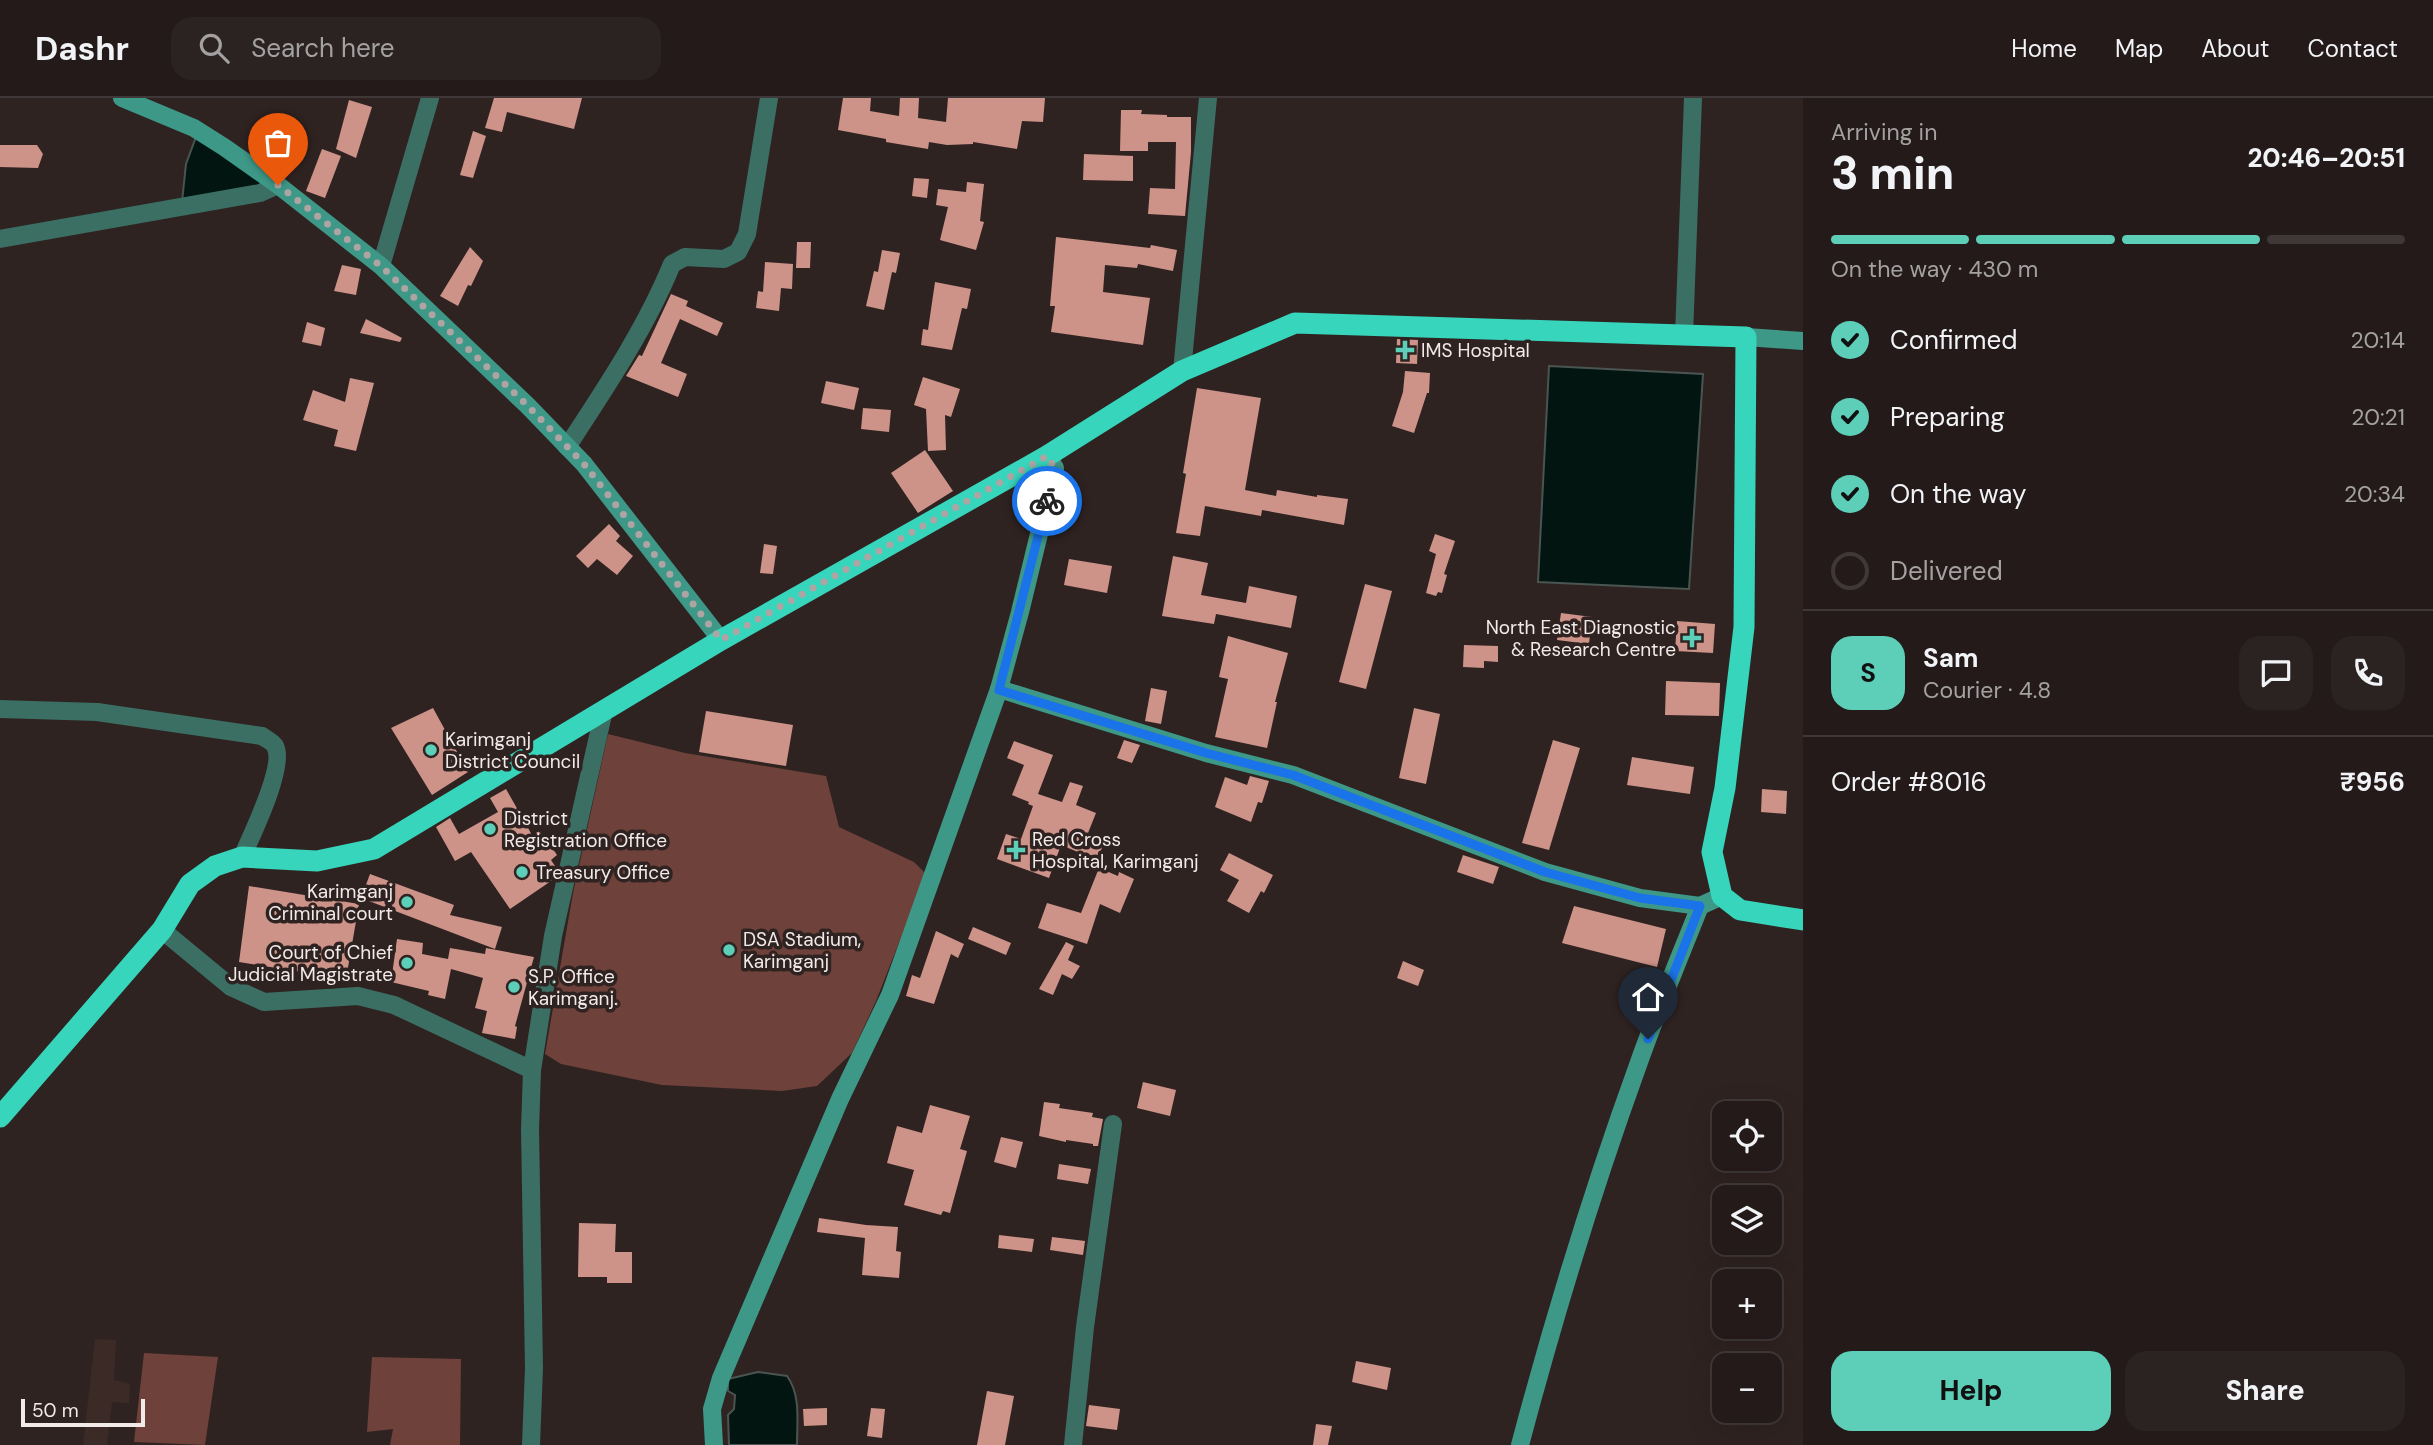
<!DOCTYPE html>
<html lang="en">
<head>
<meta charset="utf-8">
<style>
  body { margin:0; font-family:"DM Sans",sans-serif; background:#2b2322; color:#f1f3f6; height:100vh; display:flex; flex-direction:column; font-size:26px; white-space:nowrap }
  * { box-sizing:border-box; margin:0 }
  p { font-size:23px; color:#a3a1a2 }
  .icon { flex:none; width:38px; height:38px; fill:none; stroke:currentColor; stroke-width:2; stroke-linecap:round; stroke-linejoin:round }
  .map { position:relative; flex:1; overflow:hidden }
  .side { display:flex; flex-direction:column; background:#231a19; width:630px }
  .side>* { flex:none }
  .controls { position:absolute; left:1712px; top:1003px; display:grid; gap:14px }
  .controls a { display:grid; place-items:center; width:70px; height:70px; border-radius:14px; background:#231a19; box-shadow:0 7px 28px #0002,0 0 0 2px #403838; font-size:35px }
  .scale { position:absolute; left:21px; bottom:18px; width:124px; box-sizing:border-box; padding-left:7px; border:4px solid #f2eae9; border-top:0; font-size:19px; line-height:24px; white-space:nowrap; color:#f2eae9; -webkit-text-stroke:5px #2f2321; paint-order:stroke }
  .pin { position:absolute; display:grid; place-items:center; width:60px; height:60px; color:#fff; margin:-72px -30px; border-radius:50% 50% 50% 0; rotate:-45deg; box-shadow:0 0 7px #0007 }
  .pin .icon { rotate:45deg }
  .courier { position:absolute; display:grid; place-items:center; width:70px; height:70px; margin:-35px; border:5px solid #1a73e8; border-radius:50%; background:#fff; color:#222; box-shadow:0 2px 9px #0007 }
  .overview em { font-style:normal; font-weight:800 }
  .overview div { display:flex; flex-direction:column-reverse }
  .overview { display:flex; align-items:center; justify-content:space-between; height:119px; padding:0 28px }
  h1 { font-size:46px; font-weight:800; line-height:52px }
  .bar { display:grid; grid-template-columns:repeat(4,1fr); gap:10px 7px; align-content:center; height:84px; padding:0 28px }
  .bar i { height:9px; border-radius:5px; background:#403838 }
  .bar .current { background:#5dceb8 }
  .bar p { grid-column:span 4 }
  .line { display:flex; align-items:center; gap:18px; padding:0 28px; border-top:2px solid #403838 }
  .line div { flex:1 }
  .round { display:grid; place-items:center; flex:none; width:74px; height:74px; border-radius:21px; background:#2b2322 }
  ol { padding:0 28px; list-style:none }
  li { display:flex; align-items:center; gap:21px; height:77px }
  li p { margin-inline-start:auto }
  li .icon { padding:7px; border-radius:50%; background:#5dceb8; color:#111; stroke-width:4 }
  li:last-child { color:#a3a1a2 }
  li i { width:38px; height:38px; border:4px solid #403838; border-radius:50% }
  .button { display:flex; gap:14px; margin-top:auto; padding:14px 28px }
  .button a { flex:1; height:80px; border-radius:21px; background:#5dceb8; color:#111; font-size:28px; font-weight:800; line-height:80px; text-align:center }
  .button a+a { background:#2b2322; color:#f1f3f6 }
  header { display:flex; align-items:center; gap:42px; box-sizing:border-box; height:98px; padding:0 35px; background:#231a19; border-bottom:2px solid #403838 }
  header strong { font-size:33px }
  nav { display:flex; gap:38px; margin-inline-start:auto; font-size:24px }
  .search { width:490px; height:63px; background:#2b2322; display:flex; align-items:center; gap:18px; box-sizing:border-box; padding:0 24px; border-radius:21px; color:#a3a1a2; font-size:26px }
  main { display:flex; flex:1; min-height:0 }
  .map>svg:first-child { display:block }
  .built { fill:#3c2a27 }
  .green { fill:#6e413a }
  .water { fill:#021511; stroke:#4a5552; stroke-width:2 }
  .building { fill:#cd9389 }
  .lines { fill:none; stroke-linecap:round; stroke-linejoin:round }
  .street { stroke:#3b6f64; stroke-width:18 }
  .secondary { stroke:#3e9887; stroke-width:18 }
  .highway { stroke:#37d5bb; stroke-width:21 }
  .done { stroke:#aea4a3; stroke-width:7; stroke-dasharray:0 12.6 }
  .route { stroke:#1a73e8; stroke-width:9 }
  .poi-dot { fill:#5dceb8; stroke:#2f2321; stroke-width:2.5 }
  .labels { text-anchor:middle; stroke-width:7; stroke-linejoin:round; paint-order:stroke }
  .poi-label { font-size:19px; fill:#f2eae9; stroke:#2f2321; text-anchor:start }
</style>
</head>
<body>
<header>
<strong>Dashr</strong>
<div class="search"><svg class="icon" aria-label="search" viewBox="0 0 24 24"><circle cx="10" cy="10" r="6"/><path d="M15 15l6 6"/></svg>Search here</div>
<nav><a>Home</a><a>Map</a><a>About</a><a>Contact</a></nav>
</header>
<main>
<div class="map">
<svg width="1803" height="1347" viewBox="0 0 1803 1347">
  <rect width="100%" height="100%" fill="#2f2321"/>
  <!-- built -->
  <path class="built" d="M95,1241L116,1242L114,1282L130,1286L129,1305L112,1304L107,1347H83Z"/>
  <!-- green -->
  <g class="green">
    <path d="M608,636L685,655L826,678L839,729L914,764L926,776L876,903L852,955L817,988L782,993L662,987L561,966L545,956L573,795Z"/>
    <path d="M144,1255L218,1259L205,1347L134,1344Z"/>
    <path d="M372,1259L461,1261L460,1347H390L393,1331L367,1334Z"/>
  </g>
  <!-- water -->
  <g class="water">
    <path d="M196,39L267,86L182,104L186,66Z"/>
    <path d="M1549,268L1703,276L1689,491L1538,484Z"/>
    <path d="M758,1274L787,1278C801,1297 797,1324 797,1347H729L728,1317L734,1311L735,1297L728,1293V1281Z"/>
  </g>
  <!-- building -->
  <g class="building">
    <path d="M494,0H582L574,31L507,14L502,34L485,30Z"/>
    <path d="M843,0H871L870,13L899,18L900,0H919L918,20L946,24L948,0H1045L1043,24L1022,23L1017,51L973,44V46L947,47L929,44L928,51L886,44V41L838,32Z"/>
    <path d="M349,2L372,9L356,60L336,51Z"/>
    <path d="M1121,12H1142L1141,16L1167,17V19H1191V54L1185,118L1148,116L1150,90L1175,91L1176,44H1148V53H1120Z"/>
    <path d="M473,33L486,38L473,80L460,77Z"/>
    <path d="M0,47H37L43,56L38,70L0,69Z"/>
    <path d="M322,51L341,58L325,100L306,93Z"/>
    <path d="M1084,56L1133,58V83L1083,82Z"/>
    <path d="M914,80L929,81L927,100L912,98Z"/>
    <path d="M967,84L984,86L980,123L984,124L976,152L940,142L948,109L936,107L938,91L966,94Z"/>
    <path d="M1056,139L1150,150L1151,147L1177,152L1173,173L1138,166L1137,170L1105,167L1103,194L1150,200L1143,247L1051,234L1055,208H1050Z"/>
    <path d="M797,144H811L810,170H796Z"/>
    <path d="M470,149L483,163L471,188L468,187L458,208L440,198Z"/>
    <path d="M882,152L900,155L896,175L892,174L884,212L866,208L874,173L878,174Z"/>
    <path d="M765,164L793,166L792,191L781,190L779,213L756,210L758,193L763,194Z"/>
    <path d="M342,167L361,171L356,197L334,193Z"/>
    <path d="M935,184L971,191L967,211L962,210L952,252L921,247L923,231L928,232Z"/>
    <path d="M671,196L688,203L686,208L723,225L717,238L680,221L661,265L687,276L678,299L626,278L639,257L642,258Z"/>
    <path d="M366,221L402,240L400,244L360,235Z"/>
    <path d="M307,224L325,230L321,248L302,244Z"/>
    <path d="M1397,241L1418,242L1417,266L1396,265Z"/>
    <path d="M1405,273L1430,275L1429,295H1427L1414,335L1392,328L1403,294Z"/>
    <path d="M923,279L960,291L951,319L945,317L946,352L928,353L926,311L914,307Z"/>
    <path d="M350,280L374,285L356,353L334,348L338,332L303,322L313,292L345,304Z"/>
    <path d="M826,283L859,290L854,312L821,305Z"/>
    <path d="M1197,290L1261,300L1245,392L1276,398L1277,392L1317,399V397L1348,401L1344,427L1262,412L1261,418L1205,408L1200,438L1176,435L1186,376L1183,375Z"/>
    <path d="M863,310L891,312L889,334L861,331Z"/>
    <path d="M925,352L953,393L918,415L891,375Z"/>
    <path d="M609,426L620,438L616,443L633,458L617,477L597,461L588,470L576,458Z"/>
    <path d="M1435,436L1455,443L1444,476L1447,477L1442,495L1438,494L1436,498L1426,495L1436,456L1429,453Z"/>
    <path d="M764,446L777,448L773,476L760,475Z"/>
    <path d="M1173,458L1208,465L1201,497L1246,505L1249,488L1297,498L1291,530L1216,516L1214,526L1162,518Z"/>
    <path d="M1069,461L1112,468L1107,495L1064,487Z"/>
    <path d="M1365,486L1392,493L1366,591L1339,584Z"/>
    <path d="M1561,515L1592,519L1589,546L1557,542Z"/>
    <path d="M1677,523L1715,526L1713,555L1675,553Z"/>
    <path d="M1228,538L1288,555L1275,604H1277L1267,650L1215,639L1228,581L1219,579Z"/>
    <path d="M1464,547L1498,548V564L1484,563V570L1463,569Z"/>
    <path d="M1666,583L1720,585L1719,618L1665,617Z"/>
    <path d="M1151,590L1167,593L1161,626L1145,623Z"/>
    <path d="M433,610L468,674L432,697L391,630Z"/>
    <path d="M1414,610L1440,616L1426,686L1399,680Z"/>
    <path d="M706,613L793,627L786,668L699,654Z"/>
    <path d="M1124,642L1140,647L1132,665L1117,660Z"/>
    <path d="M1553,642L1580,650L1549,752L1522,745Z"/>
    <path d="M1014,643L1053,657L1038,696L1062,704L1070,684L1083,688L1076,707L1096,715L1088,735L1105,742L1097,762L1061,747L1049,780L997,761L1006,736L1021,741L1033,708L1028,706L1029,704L1012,697L1024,667L1007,660Z"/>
    <path d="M1632,659L1694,669L1690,696L1627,687Z"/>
    <path d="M1250,678L1269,683L1262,705L1258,704L1251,724L1215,709L1225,679L1247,687Z"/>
    <path d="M506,691L532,737L540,732L557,757L551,762L557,771L554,781L510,811L471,754L455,763L436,729L450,720L459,736L498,714L490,700Z"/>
    <path d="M1762,691L1787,693L1786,716L1761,714Z"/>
    <path d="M1229,755L1273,777L1264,795L1261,793L1249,815L1227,803L1239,782L1220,772Z"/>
    <path d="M1463,757L1499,769L1493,786L1457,774Z"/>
    <path d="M1099,770L1118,778L1119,774L1134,781L1120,815L1100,806L1087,846L1038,830L1047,805L1081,815Z"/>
    <path d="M370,776L454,807L450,817L502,829L495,851L361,800Z"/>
    <path d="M249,788L359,806L346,881L239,864Z"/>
    <path d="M1574,808L1666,831L1657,869L1562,845Z"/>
    <path d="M973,829L1011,845L1006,857L968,841Z"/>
    <path d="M936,833L964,846L958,860L951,856L934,906L906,898L912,877L920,880Z"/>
    <path d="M397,841L423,845L422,856L448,861L450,850L485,856L486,850L534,859L515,928L517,929L515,941L482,935L487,913L475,910L483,880L451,871L445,901L428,897L429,893L391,884Z"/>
    <path d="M1066,844L1074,848L1068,862L1080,868L1072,881L1062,876L1053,897L1039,891Z"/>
    <path d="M1403,863L1424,872L1418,888L1397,880Z"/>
    <path d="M1143,984L1176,992L1170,1018L1137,1010Z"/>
    <path d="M1044,1004L1060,1006L1059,1010L1093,1015L1092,1019L1103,1021L1098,1048H1093V1046L1066,1042V1044L1039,1038Z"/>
    <path d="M930,1007L970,1018L960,1051L967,1053L950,1115L943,1113L941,1117L904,1107L914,1072L887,1065L897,1028L922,1035Z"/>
    <path d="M1001,1039L1023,1044L1016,1070L994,1064Z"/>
    <path d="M1059,1066L1091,1071L1088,1086L1057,1081Z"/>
    <path d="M819,1120L866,1127L898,1129L896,1153L901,1154L899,1180L862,1177L865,1140L817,1134Z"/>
    <path d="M579,1125L616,1126L615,1154H632V1185H607V1179H578Z"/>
    <path d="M999,1137L1034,1141L1032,1154L998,1150Z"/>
    <path d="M1052,1139L1085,1143L1083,1157L1050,1152Z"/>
    <path d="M1356,1263L1391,1270L1387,1292L1352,1284Z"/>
    <path d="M987,1293L1014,1298L1005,1347H977Z"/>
    <path d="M1089,1307L1120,1311L1117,1332L1086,1328Z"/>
    <path d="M827,1310V1327L804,1328L803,1311Z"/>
    <path d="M871,1310L885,1311L882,1340L867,1338Z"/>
    <path d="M1316,1326L1332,1328L1328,1347H1313Z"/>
  </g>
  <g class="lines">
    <!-- street -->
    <g class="street">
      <path d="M0,141L260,95L278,87"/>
      <path d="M381,168L430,0"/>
      <path d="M1684,237L1693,0"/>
      <path d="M1182,273L1208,0"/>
      <path d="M567,349C605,291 646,230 672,166L685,159L724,161L738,154L747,136L769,0"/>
      <path d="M0,611L97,614L262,638C266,641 273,644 275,648C286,667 251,739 242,759"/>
      <path d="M162,832L231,889L264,904L358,898L394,907L532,972"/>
      <path d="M531,1347L534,1270L530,1031L532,972L553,838L604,612"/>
      <path d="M1073,1347L1085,1229L1113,1026"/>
    </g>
    <!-- secondary -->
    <g class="secondary">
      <path d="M122,0L194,30L224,49L278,87L381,168L528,308L584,366L721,542"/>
      <path d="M1746,239L1803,243"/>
      <path d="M999,591L1206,655L1293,677L1545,774L1640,800L1700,808"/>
      <path d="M714,1347L712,1311L721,1280L840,1001L890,897L999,591L1020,514L1055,370L1047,358"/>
      <path d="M1520,1347C1554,1219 1593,1091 1638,967C1657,913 1679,861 1700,808L1722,798"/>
    </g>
    <!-- highway -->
    <path class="highway" d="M0,1019L162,832L190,786L215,768L242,759L317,763L374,751L721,542L1047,358L1182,273L1295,225L1746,239L1744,529L1725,690L1712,754L1722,798L1740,812L1803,822"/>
  </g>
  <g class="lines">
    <!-- done -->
    <path class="done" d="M278,87L381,168L528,308L584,366L721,542L1047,358L1055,370L1047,403"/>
    <!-- route -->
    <path class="route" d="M1047,403L999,592L1206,655L1293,677L1545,774L1640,800L1700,808L1648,941"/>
  </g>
  <!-- markers -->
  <g class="poi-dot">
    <path d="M1401.5 241.5h7v7h7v7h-7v7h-7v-7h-7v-7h7z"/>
    <path d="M1688.5 529.5h7v7h7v7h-7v7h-7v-7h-7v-7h7z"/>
    <circle cx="431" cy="652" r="7"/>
    <circle cx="490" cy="731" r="7"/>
    <path d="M1012.5 741.5h7v7h7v7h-7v7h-7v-7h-7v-7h7z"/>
    <circle cx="522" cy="774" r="7"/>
    <circle cx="407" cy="804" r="7"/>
    <circle cx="729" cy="852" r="7"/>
    <circle cx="407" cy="865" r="7"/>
    <circle cx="514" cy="889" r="7"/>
  </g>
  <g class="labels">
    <!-- poi labels -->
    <g class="poi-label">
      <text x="1421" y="259">IMS Hospital</text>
      <text x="1676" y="536" text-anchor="end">North East Diagnostic<tspan x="1676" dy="22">&amp; Research Centre</tspan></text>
      <text x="445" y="648">Karimganj<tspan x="445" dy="22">District Council</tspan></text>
      <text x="504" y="727">District<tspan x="504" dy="22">Registration Office</tspan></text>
      <text x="1032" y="748">Red Cross<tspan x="1032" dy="22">Hospital, Karimganj</tspan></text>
      <text x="536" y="781">Treasury Office</text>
      <text x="393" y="800" text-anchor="end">Karimganj<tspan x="393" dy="22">Criminal court</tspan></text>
      <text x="743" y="848">DSA Stadium,<tspan x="743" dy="22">Karimganj</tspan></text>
      <text x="393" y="861" text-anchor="end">Court of Chief<tspan x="393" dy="22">Judicial Magistrate</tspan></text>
      <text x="528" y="885">S.P. Office<tspan x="528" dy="22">Karimganj.</tspan></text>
    </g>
  </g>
</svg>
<div class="controls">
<a><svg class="icon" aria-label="locate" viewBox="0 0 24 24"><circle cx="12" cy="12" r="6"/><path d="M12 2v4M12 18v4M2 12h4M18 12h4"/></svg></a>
<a><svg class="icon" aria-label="layers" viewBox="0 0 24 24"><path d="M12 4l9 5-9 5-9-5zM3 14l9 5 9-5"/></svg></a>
<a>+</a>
<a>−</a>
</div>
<div class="scale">50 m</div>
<div class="pin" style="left:278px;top:87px;background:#ea580c"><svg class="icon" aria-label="bag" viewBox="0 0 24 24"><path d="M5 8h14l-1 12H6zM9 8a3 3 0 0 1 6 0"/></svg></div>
<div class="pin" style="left:1648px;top:941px;background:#1f2937"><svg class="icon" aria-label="home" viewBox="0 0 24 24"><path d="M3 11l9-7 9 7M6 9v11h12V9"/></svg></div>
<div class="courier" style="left:1047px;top:403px"><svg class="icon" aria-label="bike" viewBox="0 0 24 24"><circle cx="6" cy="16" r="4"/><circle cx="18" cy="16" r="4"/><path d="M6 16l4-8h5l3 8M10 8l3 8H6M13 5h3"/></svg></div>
</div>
<section class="side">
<div class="overview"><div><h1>3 min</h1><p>Arriving in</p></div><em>20:46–20:51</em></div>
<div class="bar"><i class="current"></i><i class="current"></i><i class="current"></i><i></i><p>On the way · 430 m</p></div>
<ol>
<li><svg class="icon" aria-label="check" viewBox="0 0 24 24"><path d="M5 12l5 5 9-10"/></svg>Confirmed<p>20:14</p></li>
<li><svg class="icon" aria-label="check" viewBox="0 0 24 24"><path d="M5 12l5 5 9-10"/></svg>Preparing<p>20:21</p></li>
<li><svg class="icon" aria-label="check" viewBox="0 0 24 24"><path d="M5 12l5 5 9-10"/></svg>On the way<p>20:34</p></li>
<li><i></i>Delivered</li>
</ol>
<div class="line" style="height:126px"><b class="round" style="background:#5dceb8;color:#111">S</b><div><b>Sam</b><p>Courier · 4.8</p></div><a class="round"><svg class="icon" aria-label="chat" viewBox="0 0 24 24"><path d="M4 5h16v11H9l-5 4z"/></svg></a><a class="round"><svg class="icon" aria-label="phone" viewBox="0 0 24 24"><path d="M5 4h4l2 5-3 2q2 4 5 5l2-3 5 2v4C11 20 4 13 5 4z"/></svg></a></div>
<div class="line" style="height:91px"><div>Order #8016</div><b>₹956</b></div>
<div class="button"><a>Help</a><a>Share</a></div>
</section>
</main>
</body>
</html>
